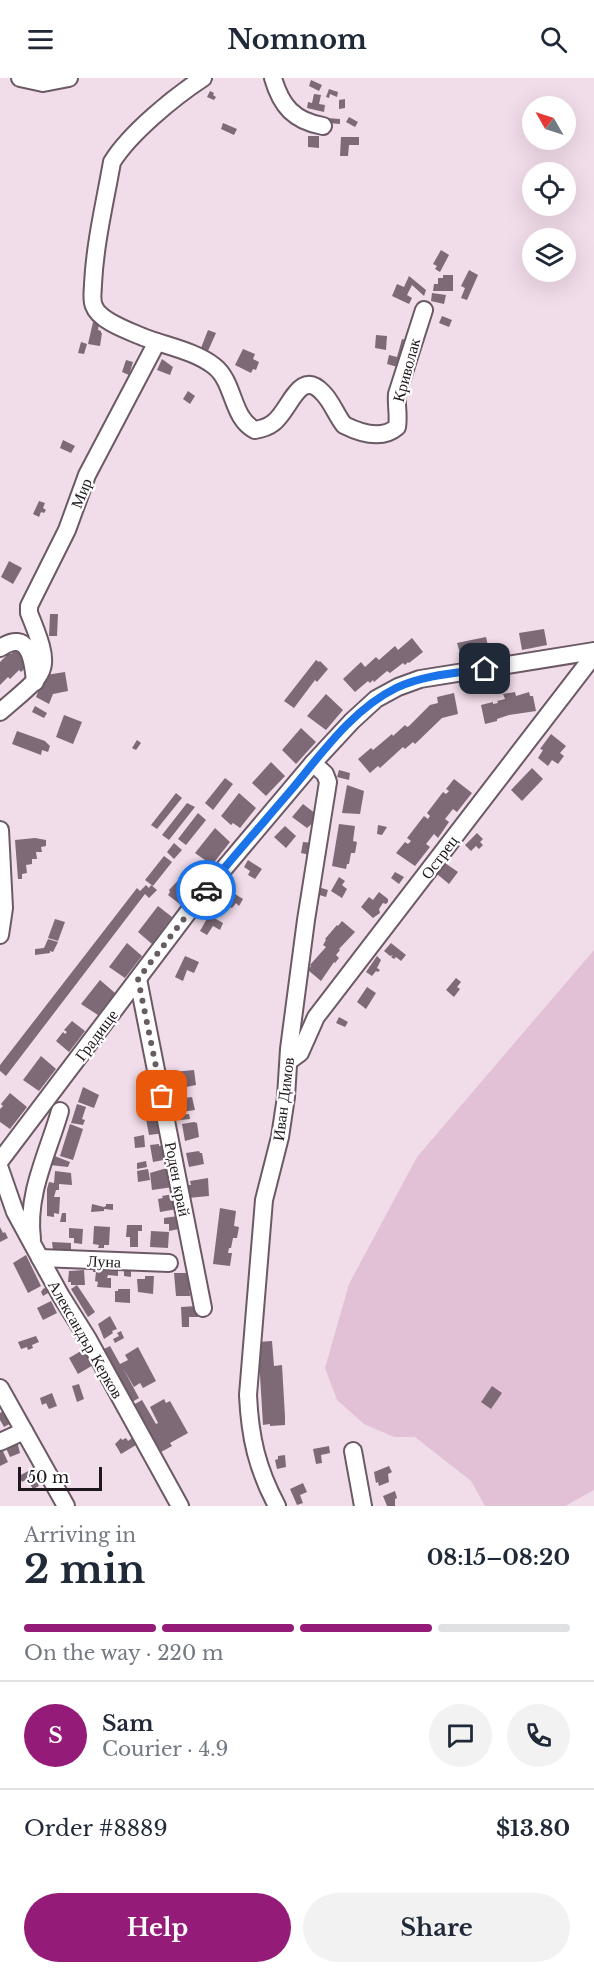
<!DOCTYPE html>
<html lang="en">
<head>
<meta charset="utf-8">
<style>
  body { margin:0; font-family:"Libre Baskerville",serif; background:#f2f2f3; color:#1f2937; height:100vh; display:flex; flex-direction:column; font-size:22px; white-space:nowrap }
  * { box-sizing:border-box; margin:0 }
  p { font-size:20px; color:#747a83 }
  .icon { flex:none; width:33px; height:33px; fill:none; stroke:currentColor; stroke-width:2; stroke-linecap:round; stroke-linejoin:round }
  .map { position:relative; height:1428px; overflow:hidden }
  .drawer { display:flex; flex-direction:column; background:#fff; flex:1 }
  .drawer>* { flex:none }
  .needle { width:39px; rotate:309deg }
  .controls { position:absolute; left:522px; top:18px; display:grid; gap:12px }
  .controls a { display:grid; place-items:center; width:54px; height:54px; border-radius:50%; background:#fff; box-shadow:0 6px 24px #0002; font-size:30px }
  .scale { position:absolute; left:18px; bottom:15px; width:84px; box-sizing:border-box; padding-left:6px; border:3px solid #1e171b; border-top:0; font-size:16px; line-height:21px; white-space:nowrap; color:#1e171b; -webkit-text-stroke:4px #fff; paint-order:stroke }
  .pin { position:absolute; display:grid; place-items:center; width:51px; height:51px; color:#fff; margin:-26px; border-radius:12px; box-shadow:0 3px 9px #0006 }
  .courier { position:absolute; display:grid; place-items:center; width:60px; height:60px; margin:-30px; border:4px solid #1a73e8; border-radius:50%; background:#fff; color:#222; box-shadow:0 2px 8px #0007 }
  .overview em { font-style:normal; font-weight:800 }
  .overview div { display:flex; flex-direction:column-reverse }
  .overview { display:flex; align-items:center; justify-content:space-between; height:102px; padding:0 24px }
  h1 { font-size:39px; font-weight:800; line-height:45px }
  .bar { display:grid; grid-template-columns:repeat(4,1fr); gap:9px 6px; align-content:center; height:72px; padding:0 24px }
  .bar i { height:8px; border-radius:4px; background:#e0e1e3 }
  .bar .selected { background:#941b77 }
  .bar p { grid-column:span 4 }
  .line { display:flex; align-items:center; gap:15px; padding:0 24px; border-top:2px solid #e0e1e3 }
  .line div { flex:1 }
  .round { display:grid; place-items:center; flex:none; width:63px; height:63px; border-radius:32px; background:#f2f2f3 }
  .primary-button { display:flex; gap:12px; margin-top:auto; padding:12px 24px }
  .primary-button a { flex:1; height:69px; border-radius:36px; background:#941b77; color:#fff; font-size:24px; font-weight:800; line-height:69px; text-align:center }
  .primary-button a+a { background:#f2f2f3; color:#1f2937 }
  header { display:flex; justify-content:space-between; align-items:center; height:78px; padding:0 24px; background:#fff; font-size:27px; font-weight:800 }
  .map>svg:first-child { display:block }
  .green { fill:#e2c1d6 }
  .building { fill:#7d6a76 }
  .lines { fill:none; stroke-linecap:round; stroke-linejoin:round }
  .minor-casing { stroke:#6b5965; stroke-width:20 }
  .minor { stroke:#fff; stroke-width:16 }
  .done { stroke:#685c63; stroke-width:6; stroke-dasharray:0 10.8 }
  .route { stroke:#1a73e8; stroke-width:8 }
  .labels { text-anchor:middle; stroke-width:4.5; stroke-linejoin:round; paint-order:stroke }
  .street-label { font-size:16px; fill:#1e171b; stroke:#fff }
</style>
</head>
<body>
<header><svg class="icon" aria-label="menu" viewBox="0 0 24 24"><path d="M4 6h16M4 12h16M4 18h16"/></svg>Nomnom<svg class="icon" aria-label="search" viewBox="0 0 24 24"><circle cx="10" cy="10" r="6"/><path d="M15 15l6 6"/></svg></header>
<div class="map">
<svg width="594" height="1428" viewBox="0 0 594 1428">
  <rect width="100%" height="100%" fill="#f1dce9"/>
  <!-- green -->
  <path class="green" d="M594,872V1412L565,1428H485L471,1403L415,1359H394L364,1346L337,1322L325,1290L349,1206L417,1079Z"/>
  <!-- building -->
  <g class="building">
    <path d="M311,2L322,7L319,13L309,8Z"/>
    <path d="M329,11L338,14L337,19L330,16L329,20L326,19Z"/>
    <path d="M210,13L214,15L213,17L216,19L214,22L207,19Z"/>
    <path d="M314,16L321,17L319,26L325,27L324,34L307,30L308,24L312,25Z"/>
    <path d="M345,21V30L339,31V22Z"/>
    <path d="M349,39L358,44L355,49L346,44Z"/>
    <path d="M327,40L340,41V46L329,45Z"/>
    <path d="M223,45L237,51L234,57L221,51Z"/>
    <path d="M308,58H319V70L308,69Z"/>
    <path d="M341,59H359V67H349L348,78H340Z"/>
    <path d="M441,172L449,177L440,194L435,191L437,188L433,186Z"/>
    <path d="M469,192L478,197L467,222L461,220L465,210L461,208Z"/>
    <path d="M443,197H453V213H433L434,206H438V200H443Z"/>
    <path d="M409,198L426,212L424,218L412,207L407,217L412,220L409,226L392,218L397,206L404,209Z"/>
    <path d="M432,215L446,217L444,226L431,223Z"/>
    <path d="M442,238L452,242L449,249L439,245Z"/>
    <path d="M93,244L99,246L98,252L101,253V255H102L100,268L88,266Z"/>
    <path d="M208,252L216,255L208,273L201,270Z"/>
    <path d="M376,257L387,258L386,272L375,270Z"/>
    <path d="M402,261L409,263L401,290L387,286L389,277L397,279Z"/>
    <path d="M81,264L87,266L84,276L78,275Z"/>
    <path d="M243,271L255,276L253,281L259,284L256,292L253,291L251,295L235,287Z"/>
    <path d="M162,281L173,289L170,297L157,292Z"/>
    <path d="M126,282L133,284L129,297L122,294Z"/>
    <path d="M188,313L195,318L190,326L183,321Z"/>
    <path d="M63,362L75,368L71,375L60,370Z"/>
    <path d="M39,423L45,425L43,430L46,432L44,435L41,434L39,439L33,436Z"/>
    <path d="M9,483L22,490L13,506L1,499Z"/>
    <path d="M50,536H58L57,558H49Z"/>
    <path d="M544,551L547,567L522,572L519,555Z"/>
    <path d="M486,559L490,577L462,582L457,565Z"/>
    <path d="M412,560L423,574L409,585L408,584L405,587L403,585L390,595L387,593L374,604L373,602L370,605L368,603L355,614L343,601L361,584L365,589L376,579L379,582L395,568L398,572Z"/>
    <path d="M18,569L30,585L21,594L19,592L10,601L8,599L0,607V584L6,578L3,575L6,572L11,576Z"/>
    <path d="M316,582L319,584L320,583L328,591L317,604L315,602L294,630L284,623Z"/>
    <path d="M65,594L68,613L53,616L49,626L36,619L42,604H45L46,597Z"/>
    <path d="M468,603L470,612L464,613L462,604Z"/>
    <path d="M515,614L516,618L529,614L530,618H533L536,633L509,637L497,641V643L485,646L481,627L493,624V626L498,625L497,623L505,621L503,616Z"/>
    <path d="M454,615L458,636L442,640L415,666L413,664L405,671L403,669L380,690L378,688L370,695L358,681L371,670L373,672L392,656L393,658L405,647L407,649L409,648L430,627L438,625L437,619Z"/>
    <path d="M326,616L343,632L326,652L307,638Z"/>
    <path d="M35,628L47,635L44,640L32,634Z"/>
    <path d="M64,637L82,644L73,666L56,659Z"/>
    <path d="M301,650L316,664L296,686L282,672Z"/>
    <path d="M17,653L45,663L50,668L48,674L42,672L41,677L12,666Z"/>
    <path d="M551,656L566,668L560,675L564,678L558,686L552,682L548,688L538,680L543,672L540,671Z"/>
    <path d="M137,662L141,665L136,672L132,670Z"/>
    <path d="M271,684L285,698L266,718L252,705Z"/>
    <path d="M532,690L543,701L522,723L511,712Z"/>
    <path d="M339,692L350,695L349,702L337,699Z"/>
    <path d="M225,700L233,706L213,732L205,725Z"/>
    <path d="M454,701L472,715L457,734L453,731L445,741L449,744L438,760L434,756L426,766L430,769L415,788L396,775L405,764L408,766L411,763L407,760L424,738L428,741L430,738L427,735L443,714L446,716L449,713L446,711Z"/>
    <path d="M347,707L364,713L360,736L342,735Z"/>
    <path d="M176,715L182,720L157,751L151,747Z"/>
    <path d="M239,715L256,730L240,750L233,745L231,747L221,738Z"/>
    <path d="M187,725L195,729L169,762L162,757Z"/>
    <path d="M303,726L316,736L315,743L307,750L292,739Z"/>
    <path d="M198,735L206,742L186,767L178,761Z"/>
    <path d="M339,746L355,748L353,763L357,764L355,775H351L349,786H347L346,791L332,788Z"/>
    <path d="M378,747L387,749L382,757L377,756Z"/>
    <path d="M285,748L296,758L286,770L274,759Z"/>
    <path d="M215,750L230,764L212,787L195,775Z"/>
    <path d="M477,755L483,761L480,764L483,767L479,771L476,768L471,773L465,767Z"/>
    <path d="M35,760L46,762V768L41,769L42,774H36L37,781H32V786L26,787L27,795L22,796V801H18L15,762Z"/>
    <path d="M303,764L312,765L310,777L301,775Z"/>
    <path d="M174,765L182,772L174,781L167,774Z"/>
    <path d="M164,778L172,784L153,808L145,802Z"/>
    <path d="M248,782L262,791L255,801L248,797L250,793L244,789Z"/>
    <path d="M445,785L458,794L449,806L437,796Z"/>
    <path d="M395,794L404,799L399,806L391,800Z"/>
    <path d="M185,795L198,805L181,827L168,817L170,814L169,812Z"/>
    <path d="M339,799L345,803L342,807L347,811L342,820L331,813Z"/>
    <path d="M146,807L149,810L151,807L157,812L149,820L145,816L6,998L0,993V987L137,810L140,813Z"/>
    <path d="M318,809L328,812L326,819L316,816Z"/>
    <path d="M230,813L243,821L239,828L236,825L232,830L222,826Z"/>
    <path d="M379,814L388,821V824L386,826L383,825L379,831L380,835L373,840L361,829L369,819L373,822Z"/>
    <path d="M158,828L172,839L152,866L138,854Z"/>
    <path d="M209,837L223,845L220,852L213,848L207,857L200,853Z"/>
    <path d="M55,841L65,844L58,863L48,860Z"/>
    <path d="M342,843L355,854L339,871L340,872L336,877L339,880L335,885L334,884L321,903L308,892L311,888L310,887L326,869L323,867L326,862L325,861L337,847L338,848Z"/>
    <path d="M48,861L58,864L53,874L50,873V875L35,877V871L44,870Z"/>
    <path d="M127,865L142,878L125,900L109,889Z"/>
    <path d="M391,865L406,877L401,883L396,879L394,881L391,879L393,877L390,878L384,873Z"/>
    <path d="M185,878L199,884L194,895L187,892L183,903L175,899Z"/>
    <path d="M377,878L381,882L377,890L380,892L378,894L376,893L372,898L366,894Z"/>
    <path d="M456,900L461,904L457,909L460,911L454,919L446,912Z"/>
    <path d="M100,902L115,915L98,937L81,926Z"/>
    <path d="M367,909L376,915L366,931L357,924Z"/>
    <path d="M339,939L348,944L345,949L336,945Z"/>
    <path d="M72,943L85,953L69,974L56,963L63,954L65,956L67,954L64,952Z"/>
    <path d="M41,978L56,991L39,1013L23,1002Z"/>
    <path d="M194,992L196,1007L176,1011L173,994Z"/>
    <path d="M83,1009L99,1017L94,1030L78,1024Z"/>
    <path d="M158,1009L160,1022L151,1024V1028L144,1029L142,1012Z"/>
    <path d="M10,1015L27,1029L10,1051L0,1044V1031L3,1028L1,1026Z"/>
    <path d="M192,1019L195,1032L181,1034L180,1029H177V1021Z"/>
    <path d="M77,1026L86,1029L82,1041L85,1042L83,1047L71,1045Z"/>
    <path d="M189,1036L190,1041L180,1042L179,1037Z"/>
    <path d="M159,1038L165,1055L149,1057L146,1041Z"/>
    <path d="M194,1044L197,1045L199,1059L185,1063L182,1046Z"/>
    <path d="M70,1046L83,1051L73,1082L60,1078Z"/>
    <path d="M144,1057L145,1069L135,1070L134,1059Z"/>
    <path d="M159,1066V1068L166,1067L169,1081L153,1084L150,1067Z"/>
    <path d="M199,1073L200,1075H202L204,1086L189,1089L186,1075Z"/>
    <path d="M52,1077L70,1084L68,1089L50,1087Z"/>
    <path d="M146,1083L147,1089L137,1091V1085Z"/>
    <path d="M170,1089L173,1109L152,1112L150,1095Z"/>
    <path d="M148,1091L150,1102L138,1104L137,1093Z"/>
    <path d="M55,1093L71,1095L72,1107L59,1106V1112H56L54,1119H60L59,1136L54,1135V1139L47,1138V1111L49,1104L54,1105Z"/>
    <path d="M208,1100L209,1118L188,1120L187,1107H191L190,1103Z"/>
    <path d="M173,1116L177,1131L160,1134L158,1121L163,1120L162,1118Z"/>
    <path d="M92,1126L104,1129L106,1128V1126H113V1132L104,1131V1133L91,1134Z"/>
    <path d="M220,1130L236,1133L234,1148L239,1149L237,1160H233L231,1170H229L228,1175H232L230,1188L213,1186Z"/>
    <path d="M62,1135H66V1144H60Z"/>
    <path d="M178,1138L179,1151L169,1153V1146H164V1140Z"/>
    <path d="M127,1147H142V1153H138V1169H130V1159H126Z"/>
    <path d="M94,1148L110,1149L109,1167H104V1170H98L99,1167L93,1166Z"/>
    <path d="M0,1149L3,1155L5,1154L8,1160L0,1164Z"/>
    <path d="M69,1150L83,1151L82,1166L74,1165V1160H69Z"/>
    <path d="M151,1153L169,1154L168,1170L150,1169Z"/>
    <path d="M52,1164L71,1165V1172H53Z"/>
    <path d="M26,1177L41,1208L28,1215L13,1185Z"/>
    <path d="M94,1187L118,1188V1198L108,1197L107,1200H111V1210L97,1209L98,1204L95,1203L96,1194H93Z"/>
    <path d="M124,1188H131V1199L124,1198Z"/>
    <path d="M84,1192L85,1207H71V1204H68L69,1193Z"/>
    <path d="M174,1195H188L190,1218H176Z"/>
    <path d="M145,1198H154L153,1216L138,1214L137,1201H145Z"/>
    <path d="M50,1207L53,1212L43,1218L41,1214L43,1211Z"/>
    <path d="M77,1207L95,1234L88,1239L71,1211Z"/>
    <path d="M118,1211H130V1225L115,1224V1213H118Z"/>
    <path d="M51,1223L57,1235L43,1242L37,1230Z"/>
    <path d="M197,1228L198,1239H189V1249H182L181,1229Z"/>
    <path d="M110,1238L117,1251L112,1253L113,1255L104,1261L98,1246Z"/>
    <path d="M121,1253L124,1260L115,1265L113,1261L119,1258L117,1255Z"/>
    <path d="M36,1258L39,1264L32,1267L33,1270L28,1272L27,1269L21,1271L18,1264Z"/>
    <path d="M272,1263L274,1288L282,1287L285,1339V1347L270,1348V1346L263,1347L258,1264Z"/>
    <path d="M110,1268L120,1286L128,1282L125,1277L138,1269L156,1303L143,1310L140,1305L134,1309L123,1290L139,1320L132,1324L102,1272Z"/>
    <path d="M86,1270L95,1286L78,1296L69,1280Z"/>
    <path d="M79,1306L84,1321L77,1324L72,1308Z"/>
    <path d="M492,1308L502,1315L491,1331L481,1324Z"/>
    <path d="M52,1315L57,1328L49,1331L46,1325L42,1327L40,1320Z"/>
    <path d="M164,1321L166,1325L170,1323L188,1355L170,1365L172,1368L161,1374L133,1327L142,1322L156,1346L158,1345L150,1329Z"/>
    <path d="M6,1331L13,1344L4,1349L0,1342V1335Z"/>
    <path d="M121,1360L122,1362L126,1360L128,1363L132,1360L136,1367L121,1376L115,1366Z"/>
    <path d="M17,1363L20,1375L10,1379L5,1368Z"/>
    <path d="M0,1367L8,1384L0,1388Z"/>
    <path d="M329,1368L330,1375L321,1377L322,1385L316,1386L313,1371Z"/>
    <path d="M285,1377L286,1389L277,1391L275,1382L278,1381V1378Z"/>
    <path d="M389,1388L392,1394L388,1396L389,1404L379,1408L378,1404L376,1405L374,1394Z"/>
    <path d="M30,1392L39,1408L33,1411L27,1401L22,1404L19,1398Z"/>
    <path d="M303,1405L307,1414L300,1417L303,1425L297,1427L290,1411Z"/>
    <path d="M395,1413L397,1420L395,1421V1428H387L383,1418Z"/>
  </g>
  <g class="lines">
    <!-- minor casing -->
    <g class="minor-casing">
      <g id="minor">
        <path d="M20,0L43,5L69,0"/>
        <path d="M203,0C174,19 130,55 112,84C105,124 95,165 93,206C93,212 91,222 94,228C99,243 129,253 143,259C166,268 195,273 214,288C235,304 231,340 255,352C261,351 268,349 273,345C290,333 299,289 323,315C332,324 336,337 344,347C360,355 382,362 397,349C399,338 396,327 397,316L424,232"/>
        <path d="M273,0C281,28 294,43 323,48"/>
        <path d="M0,570C29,551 33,581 35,604"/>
        <path d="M0,634C47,593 54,596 29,535V528L67,452L87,397L157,264"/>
        <path d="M0,752L4,830L0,857"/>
        <path d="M138,901L203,1230"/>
        <path d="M289,983L300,975L316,939L594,577"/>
        <path d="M0,1083L195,825L313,685L352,643L376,621L398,609L420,601L594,573"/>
        <path d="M0,1091L15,1134L40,1180L61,1218L88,1261L180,1428"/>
        <path d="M32,1161C26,1116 48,1075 60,1033"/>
        <path d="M40,1180L169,1185"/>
        <path d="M0,1310L66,1428"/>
        <path d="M0,1364L24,1353"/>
        <path d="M353,1373L363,1428"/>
        <path d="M277,1428C257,1390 250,1360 248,1317L264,1122L280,1059L286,1019L289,971L306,842L328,704L325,696L313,685"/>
      </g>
    </g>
    <!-- minor -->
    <use href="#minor" class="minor"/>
  </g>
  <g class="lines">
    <!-- done -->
    <path class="done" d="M162,1018L138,901L206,812"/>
    <!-- route -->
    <path class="route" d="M206,812C234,778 263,745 292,711C322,675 353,631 396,610C423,597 456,595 485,591"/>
  </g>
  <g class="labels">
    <!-- street labels -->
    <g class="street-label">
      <text transform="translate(406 292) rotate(-75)" y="6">Криволак</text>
      <text transform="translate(81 415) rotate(-68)" y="6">Мир</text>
      <text transform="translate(439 779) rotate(-53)" y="6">Острец</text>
      <text transform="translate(96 957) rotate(-53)" y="6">Градище</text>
      <text transform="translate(283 1021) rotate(-83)" y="6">Иван Димов</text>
      <text transform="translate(178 1101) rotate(79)" y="6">Роден край</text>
      <text transform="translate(104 1183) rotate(2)" y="6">Луна</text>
      <text transform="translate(86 1261) rotate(60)" y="6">Александър Керков</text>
    </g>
  </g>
</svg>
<div class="controls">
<a><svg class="needle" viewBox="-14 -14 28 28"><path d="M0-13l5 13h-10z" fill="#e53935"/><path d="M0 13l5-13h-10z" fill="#747a83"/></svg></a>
<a><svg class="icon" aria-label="locate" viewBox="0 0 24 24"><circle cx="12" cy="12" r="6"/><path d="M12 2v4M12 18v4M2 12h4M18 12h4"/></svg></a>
<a><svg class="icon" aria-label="layers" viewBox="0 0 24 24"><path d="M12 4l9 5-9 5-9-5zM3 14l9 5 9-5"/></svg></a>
</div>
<div class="scale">50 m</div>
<div class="pin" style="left:162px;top:1018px;background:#ea580c"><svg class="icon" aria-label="bag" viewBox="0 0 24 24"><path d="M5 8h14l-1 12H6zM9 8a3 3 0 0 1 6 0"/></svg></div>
<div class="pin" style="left:485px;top:591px;background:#1f2937"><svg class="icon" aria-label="home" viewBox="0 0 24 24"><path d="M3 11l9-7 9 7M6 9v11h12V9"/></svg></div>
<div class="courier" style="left:206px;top:812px"><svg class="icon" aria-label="car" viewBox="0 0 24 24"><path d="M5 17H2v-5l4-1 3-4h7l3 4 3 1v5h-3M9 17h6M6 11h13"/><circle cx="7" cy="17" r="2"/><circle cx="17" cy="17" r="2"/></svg></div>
</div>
<section class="drawer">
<div class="overview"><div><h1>2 min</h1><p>Arriving in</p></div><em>08:15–08:20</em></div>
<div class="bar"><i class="selected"></i><i class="selected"></i><i class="selected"></i><i></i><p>On the way · 220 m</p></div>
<div class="line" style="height:108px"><b class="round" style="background:#941b77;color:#fff">S</b><div><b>Sam</b><p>Courier · 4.9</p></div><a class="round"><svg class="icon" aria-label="chat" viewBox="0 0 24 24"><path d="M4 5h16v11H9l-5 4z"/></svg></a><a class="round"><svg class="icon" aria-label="phone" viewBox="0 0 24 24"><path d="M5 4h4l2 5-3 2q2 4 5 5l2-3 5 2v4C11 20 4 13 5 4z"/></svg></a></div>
<div class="line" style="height:78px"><div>Order #8889</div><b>$13.80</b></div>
<div class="primary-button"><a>Help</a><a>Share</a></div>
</section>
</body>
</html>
